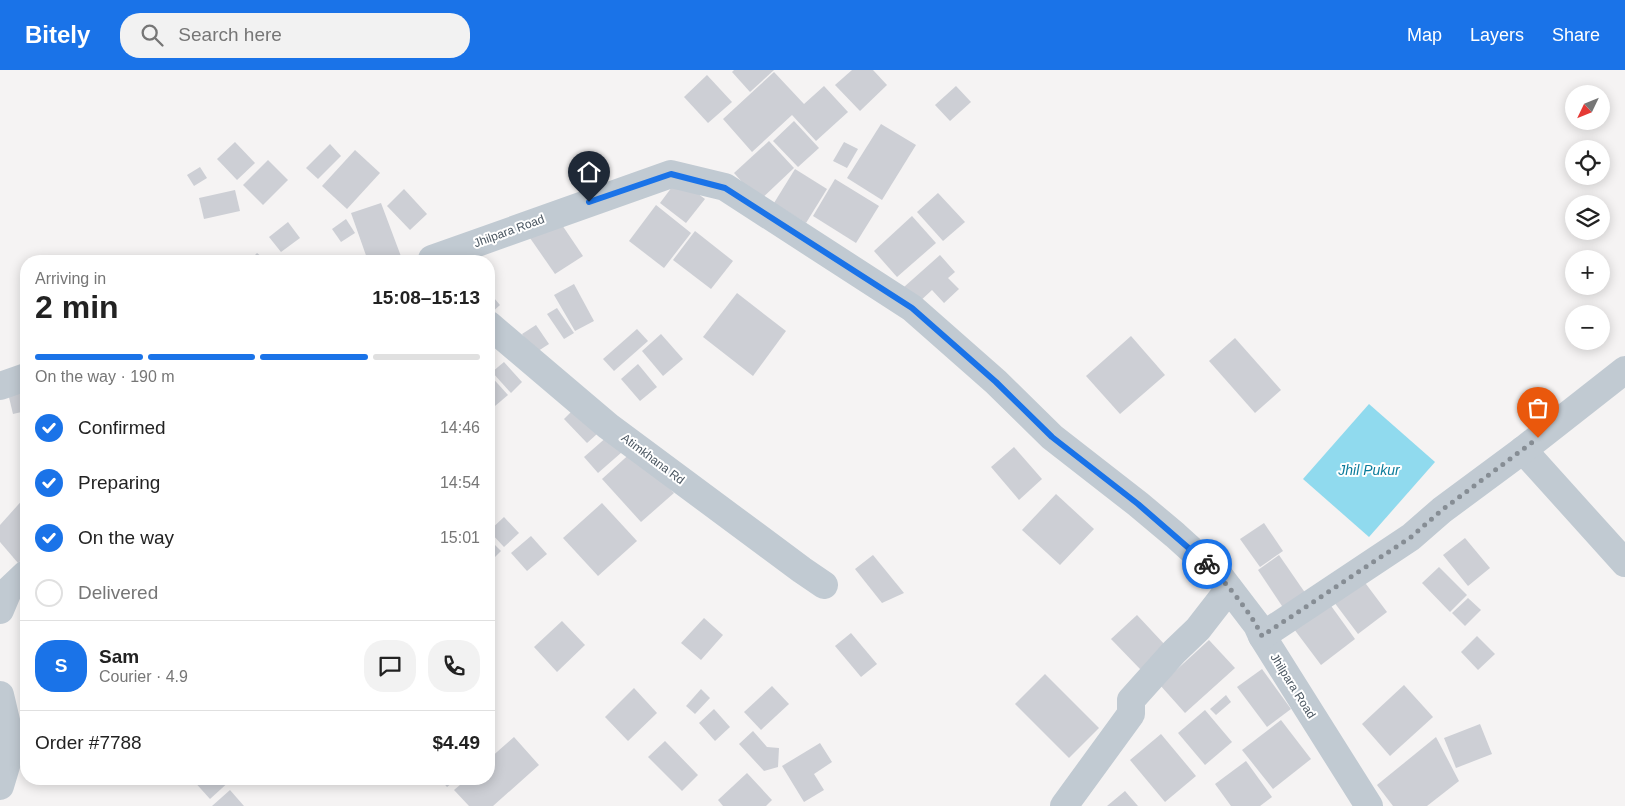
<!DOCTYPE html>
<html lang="en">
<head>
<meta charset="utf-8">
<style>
  body { margin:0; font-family:Arial,sans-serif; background:#f2f2f2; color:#222; height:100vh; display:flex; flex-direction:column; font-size:19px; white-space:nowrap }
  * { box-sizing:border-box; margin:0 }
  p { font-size:16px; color:#767676 }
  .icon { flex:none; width:28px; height:28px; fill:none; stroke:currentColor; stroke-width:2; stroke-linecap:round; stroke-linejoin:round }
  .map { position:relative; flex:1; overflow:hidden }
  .sheet { position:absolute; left:20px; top:185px; width:475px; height:530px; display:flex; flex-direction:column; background:#fff; border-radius:20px; box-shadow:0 2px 12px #0003 }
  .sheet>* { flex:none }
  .needle { width:32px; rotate:227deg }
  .fabs { position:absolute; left:1565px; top:15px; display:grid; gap:10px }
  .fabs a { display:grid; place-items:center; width:45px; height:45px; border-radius:50%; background:#fff; box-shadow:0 2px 12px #0003; font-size:25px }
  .pin { position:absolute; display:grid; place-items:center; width:42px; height:42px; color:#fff; margin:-51px -21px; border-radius:50% 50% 50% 0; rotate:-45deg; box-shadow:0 0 5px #0007 }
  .pin .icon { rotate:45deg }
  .courier { position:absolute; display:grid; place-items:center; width:50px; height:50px; margin:-25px; border:4px solid #1a73e8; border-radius:50%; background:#fff; color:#222; box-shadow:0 1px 6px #0007 }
  .headline em { font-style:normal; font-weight:700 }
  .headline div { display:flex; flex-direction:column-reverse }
  .headline { display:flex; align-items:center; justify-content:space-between; height:85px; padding:0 15px }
  h1 { font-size:32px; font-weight:700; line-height:38px }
  .bar { display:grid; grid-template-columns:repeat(4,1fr); gap:8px 5px; align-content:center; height:60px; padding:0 15px }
  .bar i { height:6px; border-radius:4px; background:#e0e0e0 }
  .bar .selected { background:#1a73e8 }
  .bar p { grid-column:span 4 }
  .line { display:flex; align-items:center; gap:12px; padding:0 15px; border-top:1px solid #e0e0e0 }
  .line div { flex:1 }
  .round { display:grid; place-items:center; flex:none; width:52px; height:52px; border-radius:20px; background:#f2f2f2 }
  ol { padding:0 15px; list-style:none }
  li { display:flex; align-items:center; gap:15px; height:55px }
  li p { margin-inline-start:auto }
  li .icon { padding:5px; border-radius:50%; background:#1a73e8; color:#fff; stroke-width:4 }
  li:last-child { color:#767676 }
  li i { width:28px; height:28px; border:2px solid #e0e0e0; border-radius:50% }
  header { display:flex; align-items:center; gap:30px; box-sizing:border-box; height:70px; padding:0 25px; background:#1a73e8; color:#fff }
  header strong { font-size:24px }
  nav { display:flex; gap:28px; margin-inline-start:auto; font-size:18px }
  .search { width:350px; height:45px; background:#f2f2f2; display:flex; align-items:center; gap:12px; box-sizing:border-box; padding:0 18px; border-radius:20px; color:#767676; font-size:19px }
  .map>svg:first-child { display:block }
  .water { fill:#90daee }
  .building { fill:#cdcfd5 }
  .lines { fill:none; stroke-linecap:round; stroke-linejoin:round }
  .tertiary { stroke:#c1cad2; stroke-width:28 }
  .done { stroke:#868d94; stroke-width:5; stroke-dasharray:0 9 }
  .route { stroke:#1a73e8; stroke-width:6 }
  .labels { text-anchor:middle; stroke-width:4; stroke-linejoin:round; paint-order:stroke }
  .street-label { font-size:12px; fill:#4a5661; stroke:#fff }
  .water-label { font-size:14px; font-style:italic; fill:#0c7c9b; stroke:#fff }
</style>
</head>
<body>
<header>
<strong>Bitely</strong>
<div class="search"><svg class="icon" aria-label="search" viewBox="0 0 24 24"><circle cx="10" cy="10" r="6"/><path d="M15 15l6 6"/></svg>Search here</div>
<nav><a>Map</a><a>Layers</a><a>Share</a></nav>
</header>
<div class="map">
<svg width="1625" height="736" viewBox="0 0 1625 736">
  <rect width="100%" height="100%" fill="#f5f3f3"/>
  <!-- water -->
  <path class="water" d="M1369,334L1435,392L1369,467L1303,409Z"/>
  <!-- building -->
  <g class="building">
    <path d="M734,0H774L750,22L732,2Z"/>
    <path d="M852,0H873L887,15L860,41L835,15Z"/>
    <path d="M774,2L804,34L824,16L848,42L816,71L792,45L752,82L723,49Z"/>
    <path d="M707,5L732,32L708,53L684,27Z"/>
    <path d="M956,16L971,32L950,51L935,35Z"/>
    <path d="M794,51L819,78L798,97L773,71Z"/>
    <path d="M881,54L916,75L882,130L847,108Z"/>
    <path d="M769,71L794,98L759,131L734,103Z"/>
    <path d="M235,72L255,93L237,110L217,89Z"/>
    <path d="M844,72L858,79L847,98L833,91Z"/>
    <path d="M330,74L341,86L318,109L306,98Z"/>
    <path d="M355,80L380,103L347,139L322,116Z"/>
    <path d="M268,90L288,110L263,135L243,115Z"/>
    <path d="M200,97L207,108L194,116L187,105Z"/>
    <path d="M795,99L827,119L806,153L774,133Z"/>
    <path d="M678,109L705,129L686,153L660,133Z"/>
    <path d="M835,109L879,136L856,173L813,146Z"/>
    <path d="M404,119L427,144L410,160L387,136Z"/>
    <path d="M235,120L240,141L204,149L199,128Z"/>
    <path d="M938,123L965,152L943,171L917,142Z"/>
    <path d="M381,133L402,189L396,191H368L351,143Z"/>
    <path d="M656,135L691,163L664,198L629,171Z"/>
    <path d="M912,146L936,173L897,207L874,181Z"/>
    <path d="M346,149L355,163L341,172L332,159Z"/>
    <path d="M558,149L583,186L555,204L530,168Z"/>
    <path d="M288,152L300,168L281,182L269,167Z"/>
    <path d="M695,161L733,191L711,219L673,190Z"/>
    <path d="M257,183L267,191H249Z"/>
    <path d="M940,185L955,202L948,208L959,219L944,233L932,220L918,233L904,217Z"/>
    <path d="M574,214L594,251L575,261L554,225Z"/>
    <path d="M489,222L500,235L489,245Z"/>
    <path d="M737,223L786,261L753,306L703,267Z"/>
    <path d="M557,238L574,263L564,269L547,244Z"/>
    <path d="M536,255L549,274L535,283L522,264Z"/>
    <path d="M637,259L648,271L614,301L603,289Z"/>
    <path d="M661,264L683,289L663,306L642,281Z"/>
    <path d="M1131,266L1165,305L1120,344L1086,306Z"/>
    <path d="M1235,268L1281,320L1255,343L1209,291Z"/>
    <path d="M504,292L522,312L511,323L492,302Z"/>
    <path d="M638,294L657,317L640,331L621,309Z"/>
    <path d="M489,304L508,325L495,336L489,329Z"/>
    <path d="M26,315V341L13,344L7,319Z"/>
    <path d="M574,339L597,364L587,373L564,349Z"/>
    <path d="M608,366L622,382L598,403L584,387Z"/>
    <path d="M1014,377L1042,409L1019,430L991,397Z"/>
    <path d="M634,380L674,423L641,452L602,409Z"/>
    <path d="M1056,424L1094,459L1060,495L1022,460Z"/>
    <path d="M26,426V486L18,493L0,472V455Z"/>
    <path d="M602,433L637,471L598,506L563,468Z"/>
    <path d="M504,447L519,463L504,477L489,461Z"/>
    <path d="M1264,453L1283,481L1260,497L1240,469Z"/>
    <path d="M531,466L547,484L527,501L511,483Z"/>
    <path d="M1465,468L1490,498L1468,516L1443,485Z"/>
    <path d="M489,469L501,481L489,493Z"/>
    <path d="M873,485L904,523L882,533L855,499Z"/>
    <path d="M1279,485L1308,527L1286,542L1258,500Z"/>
    <path d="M1439,497L1467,525L1450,542L1422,513Z"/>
    <path d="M1360,506L1387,542L1358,564L1331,528Z"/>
    <path d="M1468,528L1481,540L1465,556L1452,543Z"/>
    <path d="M1329,533L1355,569L1321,595L1294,559Z"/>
    <path d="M1137,545L1166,576L1141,600L1111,569Z"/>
    <path d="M704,548L723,565L701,590L681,573Z"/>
    <path d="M562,551L585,575L557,602L534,577Z"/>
    <path d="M851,563L877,594L861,607L835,576Z"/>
    <path d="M1477,566L1495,584L1478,600L1461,582Z"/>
    <path d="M1209,570L1235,598L1185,643L1160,615Z"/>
    <path d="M1262,599L1291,639L1267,657L1237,617Z"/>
    <path d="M1045,604L1099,658L1069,688L1015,634Z"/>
    <path d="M1404,615L1433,647L1390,686L1362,654Z"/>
    <path d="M772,616L789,634L761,660L744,642Z"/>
    <path d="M634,618L657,643L628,671L605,647Z"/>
    <path d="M701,619L710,628L695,644L686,636Z"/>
    <path d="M1226,625L1231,632L1216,645L1210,639Z"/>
    <path d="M714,639L730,657L715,671L699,653Z"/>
    <path d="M1205,640L1232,672L1205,695L1178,663Z"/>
    <path d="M1281,650L1311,689L1273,719L1242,680Z"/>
    <path d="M1480,654L1492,684L1456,698L1444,668Z"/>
    <path d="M753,661L767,677L779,678L778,697L764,701L739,674Z"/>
    <path d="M1161,664L1196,706L1165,732L1130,690Z"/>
    <path d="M514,667L539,695L493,736H469L454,720L467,709H489V689Z"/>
    <path d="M1436,667L1459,711L1427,736H1393L1377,715Z"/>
    <path d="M665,671L698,705L682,721L648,687Z"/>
    <path d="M820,673L832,692L814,704L824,720L804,732L782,696Z"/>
    <path d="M1246,691L1272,727L1260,736H1231L1215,714Z"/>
    <path d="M747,703L772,730L766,736H723L718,730Z"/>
    <path d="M192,709H232L210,729Z"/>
    <path d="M440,709H457L447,717Z"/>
    <path d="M230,720L244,736H212Z"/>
    <path d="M1125,721L1138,736H1107Z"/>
  </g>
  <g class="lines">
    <!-- tertiary -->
    <g class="tertiary">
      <path d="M432,189L671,104L725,117L912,238L996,312L1052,367L1138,434L1175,465L1218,504L1257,555L1262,566L1369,736"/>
      <path d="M489,255L608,356L802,500L824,515"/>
      <path d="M0,316L26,307"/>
      <path d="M1523,380L1625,493"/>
      <path d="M0,540L8,521L26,504"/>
      <path d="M1262,566L1411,467L1442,440L1523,380L1625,300"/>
      <path d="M0,625L12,676L0,716"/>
      <path d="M1064,736L1131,644V630L1174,582L1198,559L1229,519"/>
    </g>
  </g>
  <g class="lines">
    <!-- done -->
    <path class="done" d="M1207,494C1225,511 1252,544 1262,566L1411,467L1442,440L1538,368"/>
    <!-- route -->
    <path class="route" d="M589,132L671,104L725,118L912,238L996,312L1052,367L1138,434L1207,494"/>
  </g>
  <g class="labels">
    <!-- street labels -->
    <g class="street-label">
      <text transform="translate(509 161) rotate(-20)" y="4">Jhilpara Road</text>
      <text transform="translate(653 389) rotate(37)" y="4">Atimkhana Rd</text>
      <text transform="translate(1293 616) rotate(58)" y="4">Jhilpara Road</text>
    </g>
    <!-- water labels -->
    <g class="water-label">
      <text x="1369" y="405">Jhil Pukur</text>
    </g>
  </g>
</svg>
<div class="fabs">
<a><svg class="needle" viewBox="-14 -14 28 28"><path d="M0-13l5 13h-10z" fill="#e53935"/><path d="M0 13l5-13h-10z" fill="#767676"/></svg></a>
<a><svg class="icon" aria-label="locate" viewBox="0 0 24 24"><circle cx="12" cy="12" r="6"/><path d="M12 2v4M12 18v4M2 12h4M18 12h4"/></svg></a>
<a><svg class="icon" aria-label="layers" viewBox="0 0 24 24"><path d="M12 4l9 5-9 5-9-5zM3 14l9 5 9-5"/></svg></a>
<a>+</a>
<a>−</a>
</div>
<div class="pin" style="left:1538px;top:368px;background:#ea580c"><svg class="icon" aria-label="bag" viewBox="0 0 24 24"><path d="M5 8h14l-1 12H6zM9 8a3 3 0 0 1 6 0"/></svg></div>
<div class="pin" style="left:589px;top:132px;background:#1f2937"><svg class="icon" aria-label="home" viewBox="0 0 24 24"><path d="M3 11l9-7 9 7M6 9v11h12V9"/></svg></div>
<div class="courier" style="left:1207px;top:494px"><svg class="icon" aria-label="bike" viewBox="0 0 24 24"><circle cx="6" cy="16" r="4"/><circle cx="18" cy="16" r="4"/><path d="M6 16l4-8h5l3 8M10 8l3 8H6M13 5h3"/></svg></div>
<section class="sheet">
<div class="headline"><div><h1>2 min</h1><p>Arriving in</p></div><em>15:08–15:13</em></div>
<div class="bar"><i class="selected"></i><i class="selected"></i><i class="selected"></i><i></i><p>On the way · 190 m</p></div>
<ol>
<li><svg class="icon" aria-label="check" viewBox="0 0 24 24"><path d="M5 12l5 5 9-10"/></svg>Confirmed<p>14:46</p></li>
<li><svg class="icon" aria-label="check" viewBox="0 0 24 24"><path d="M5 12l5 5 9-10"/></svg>Preparing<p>14:54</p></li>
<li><svg class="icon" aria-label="check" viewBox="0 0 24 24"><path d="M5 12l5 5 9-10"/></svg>On the way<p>15:01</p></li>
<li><i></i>Delivered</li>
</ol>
<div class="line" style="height:90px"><b class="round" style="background:#1a73e8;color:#fff">S</b><div><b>Sam</b><p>Courier · 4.9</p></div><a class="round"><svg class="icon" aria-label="chat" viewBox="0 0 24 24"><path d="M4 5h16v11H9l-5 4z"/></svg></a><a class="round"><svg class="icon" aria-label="phone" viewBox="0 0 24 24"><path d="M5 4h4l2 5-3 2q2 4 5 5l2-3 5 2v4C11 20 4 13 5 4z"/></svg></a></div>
<div class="line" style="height:65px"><div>Order #7788</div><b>$4.49</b></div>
</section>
</div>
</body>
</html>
